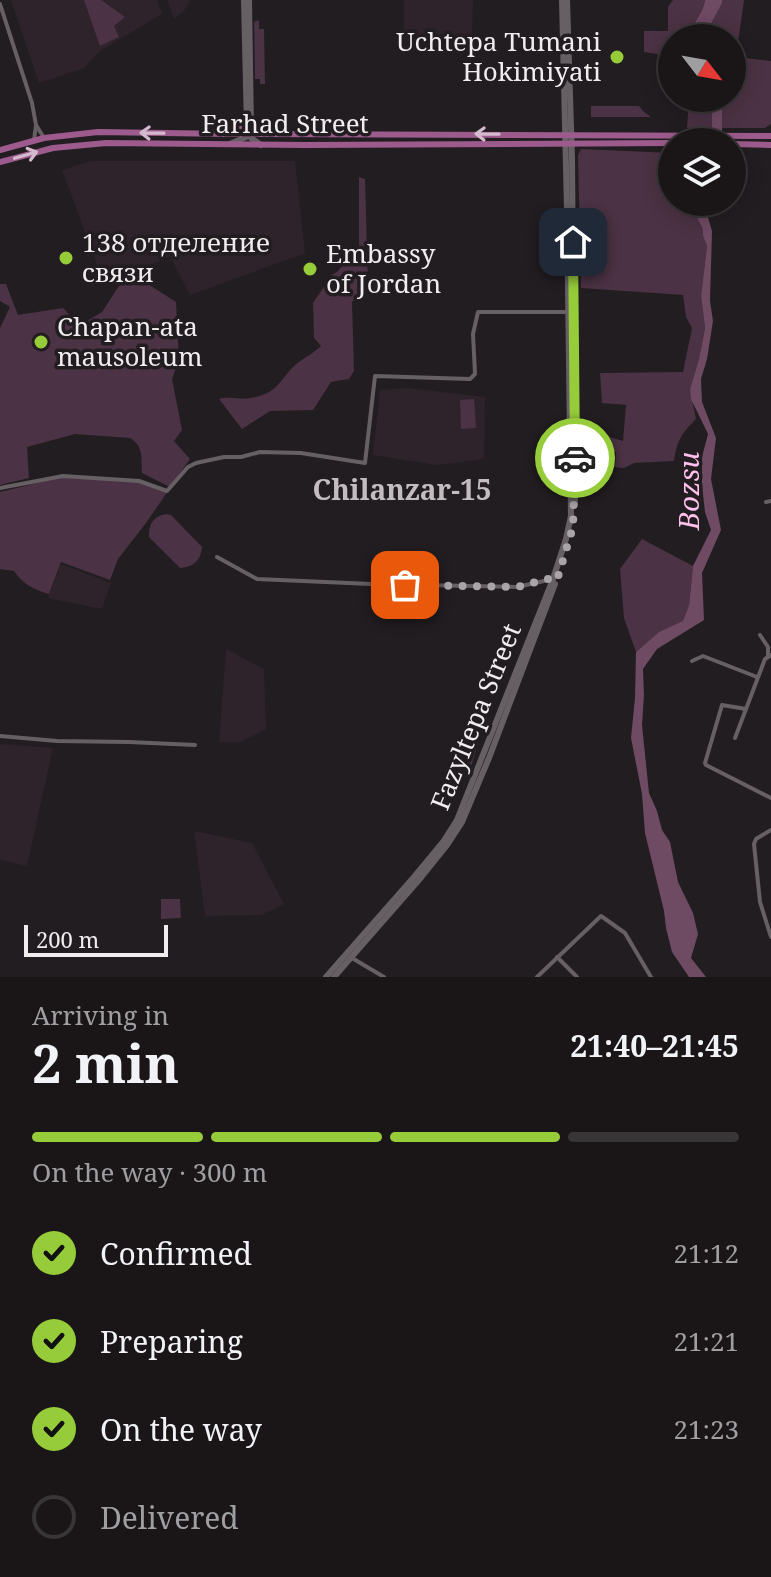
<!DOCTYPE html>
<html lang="en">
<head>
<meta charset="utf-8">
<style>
  body { margin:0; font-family:"Noto Serif",serif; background:#231f21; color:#f1f3f6; height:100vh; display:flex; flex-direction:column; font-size:30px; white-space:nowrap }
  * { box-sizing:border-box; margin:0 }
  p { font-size:26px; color:#9f9fa2 }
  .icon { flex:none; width:44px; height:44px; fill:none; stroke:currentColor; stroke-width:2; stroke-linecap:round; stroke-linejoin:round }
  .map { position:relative; height:977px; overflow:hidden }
  .side { display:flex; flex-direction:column; background:#1a1618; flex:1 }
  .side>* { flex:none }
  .needle { width:52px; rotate:121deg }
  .tools { position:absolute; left:658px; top:24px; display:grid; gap:16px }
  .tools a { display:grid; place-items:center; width:88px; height:88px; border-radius:50%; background:#1a1618; box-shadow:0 4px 20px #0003,0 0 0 2px #383537; font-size:40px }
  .scale { position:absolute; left:24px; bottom:20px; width:144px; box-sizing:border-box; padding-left:8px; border:4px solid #f1edef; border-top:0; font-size:22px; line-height:28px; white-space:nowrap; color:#f1edef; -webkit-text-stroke:6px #221d20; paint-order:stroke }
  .pin { position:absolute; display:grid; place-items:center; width:68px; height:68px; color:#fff; margin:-34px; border-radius:16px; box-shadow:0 4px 12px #0006 }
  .courier { position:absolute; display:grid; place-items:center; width:80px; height:80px; margin:-40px; border:6px solid #96cc3a; border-radius:50%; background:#fff; color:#222; box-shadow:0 2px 10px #0007 }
  .head em { font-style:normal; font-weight:700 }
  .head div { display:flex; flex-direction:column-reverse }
  .head { display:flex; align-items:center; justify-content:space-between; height:136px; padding:0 32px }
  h1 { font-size:52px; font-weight:700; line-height:60px }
  .bar { display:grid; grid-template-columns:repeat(4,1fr); gap:12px 8px; align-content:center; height:96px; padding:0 32px }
  .bar i { height:10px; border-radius:6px; background:#383537 }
  .bar .active { background:#96cc3a }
  .bar p { grid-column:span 4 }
  ol { padding:0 32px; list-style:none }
  li { display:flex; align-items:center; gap:24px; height:88px }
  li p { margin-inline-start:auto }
  li .icon { padding:8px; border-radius:50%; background:#96cc3a; color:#111; stroke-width:4 }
  li:last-child { color:#9f9fa2 }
  li i { width:44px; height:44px; border:4px solid #383537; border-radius:50% }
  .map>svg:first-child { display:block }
  .built { fill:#2e232b }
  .green { fill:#4b3244 }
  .water { fill:#6e4a63 }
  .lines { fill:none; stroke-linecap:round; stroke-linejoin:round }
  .street { stroke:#665f64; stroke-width:4 }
  .secondary { stroke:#665f64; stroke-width:6 }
  .primary { stroke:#9d5b8d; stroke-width:6 }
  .oneway { stroke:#d4bacd }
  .done { stroke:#a9a4a7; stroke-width:8; stroke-dasharray:0 14.4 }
  .route { stroke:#96cc3a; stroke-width:10 }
  .poi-dot { fill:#96cc3a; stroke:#221d20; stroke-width:3 }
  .labels { text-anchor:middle; stroke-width:7; stroke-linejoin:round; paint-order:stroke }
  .poi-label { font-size:26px; fill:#f1edef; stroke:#221d20; text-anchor:start }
  .street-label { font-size:26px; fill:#f1edef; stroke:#221d20 }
  .neighbourhood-label { font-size:28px; font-weight:bold; fill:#c3bcc1; stroke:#221d20 }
  .water-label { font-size:28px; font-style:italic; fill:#ffc0ec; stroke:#221d20 }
</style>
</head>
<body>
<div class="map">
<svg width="771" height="977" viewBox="0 0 771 977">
  <rect width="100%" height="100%" fill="#221d20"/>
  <!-- built -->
  <g class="built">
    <path d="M11,0H157L162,14L100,51L84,68L39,83Z"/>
    <path d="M167,0H190L184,11L174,19Z"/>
    <path d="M404,0H473L472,37L404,35Z"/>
    <path d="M91,161H295L305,253L190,295L170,256L105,286L62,170Z"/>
    <path d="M407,388L485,397L484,459L436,465L373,455L380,390Z"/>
    <path d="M61,564L111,583L102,609L48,598Z"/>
    <path d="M226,649L264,669L266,729L241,742H219Z"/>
    <path d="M0,744L53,748L27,866L0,860Z"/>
    <path d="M194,831L252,843L284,904L261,915L205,916Z"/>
  </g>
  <!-- green -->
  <g class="green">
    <path d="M84,0H101L125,17L114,26L119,37L100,46Z"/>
    <path d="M673,0H705C703,15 691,23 690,38H672V69L663,55L644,52V31H668V7Z"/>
    <path d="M722,0H744L736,57L771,61V124L765,128H722V98H732V38H703Z"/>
    <path d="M259,20V29H264L265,84H260V79H255L254,22Z"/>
    <path d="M689,98H712V128H687Z"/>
    <path d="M591,106H639L644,112L651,117H591Z"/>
    <path d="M581,149L672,153V202H698L696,215L704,229L703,236L707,246L701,296L705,328L699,359L690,389L696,419C682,433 677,440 674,461L634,463L624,468L615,467L616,452L599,451L600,434L623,441L626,405L602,403L600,373L683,372L692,328L686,317L683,295L581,288L578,155Z"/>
    <path d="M359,177L365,179L368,283L352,302L354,371L349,379L331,382L313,410L270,411L242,429L219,399C230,396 240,400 251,398C278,393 278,382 295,365C303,358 313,354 321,346L314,338L313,303L332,275L337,272L349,258L359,256Z"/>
    <path d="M137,277L176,302L179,360L172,379L182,430L174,441L190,459L170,487L142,473C141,458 144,446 130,438L75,434L27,447L29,478L0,485V328L10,307L0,301V284H6L18,315L63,308L75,321H87L102,312L119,286Z"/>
    <path d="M474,399L476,428L461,429L460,400Z"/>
    <path d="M62,477L138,479L168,491L146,523L118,559L110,580L61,562L49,594C33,589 24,585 14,571L0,569V492Z"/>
    <path d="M166,514L171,515L202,547C201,560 194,567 180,568L149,537C148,524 154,516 166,514Z"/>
    <path d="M642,539L693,566L689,605L683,622L659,632L636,652L624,618L620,569Z"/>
    <path d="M464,744L477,747L470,770L458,766Z"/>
    <path d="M161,899H180L181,918L161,919Z"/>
  </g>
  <!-- water -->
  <g class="water">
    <path d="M705,0H722V3L703,38H690C691,23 703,15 705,0Z"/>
    <rect x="712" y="98" width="10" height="44"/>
    <path d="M698,202H707L705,207L712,231L710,301L713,321L707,359L701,379L702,402L716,438L711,479L721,530L702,573L704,620L657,649L643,669L644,695L642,725L649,793L657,811L662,830L670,842L678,882L693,913L698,934L691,958L706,977H689L672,952L666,928L664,911L645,833L642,794L631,738L635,698L636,652L659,632L683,621L689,605L693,566L711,530L705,512L702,485V457L708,434L691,399L690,389L699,359L705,328L701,296L707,246L703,236V229L696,215Z"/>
  </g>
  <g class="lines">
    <!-- street -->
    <g class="street">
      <path d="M0,4L32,103L36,125L44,138"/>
      <path d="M34,140L36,125"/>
      <path d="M0,488L63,476L139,481L167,491L188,467L196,463L224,457H241L260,452L301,453L365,463L375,376L470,379L475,374L473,334L478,312H569"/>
      <path d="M766,502L771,501"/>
      <path d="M217,557L257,579L371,584L517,587L553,579"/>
      <path d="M760,635L768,647V655"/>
      <path d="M692,661L703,656L757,677"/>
      <path d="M746,709L722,705L705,763L706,765L771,798"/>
      <path d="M0,736L57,741L129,742L195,745"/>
      <path d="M735,738L765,659L771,655"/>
      <path d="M771,830L756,839L754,844L760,902L771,937"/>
      <path d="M557,957L577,977"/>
      <path d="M352,958L384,977"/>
      <path d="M537,977L601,916L625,933L651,977"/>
    </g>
    <!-- secondary -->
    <g class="secondary">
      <path d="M244,0L247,128L251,138L261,145"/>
      <path d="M567,0L572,158L575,504"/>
      <path d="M230,144L246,137L251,128L249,0"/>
      <path d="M326,977L414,877L443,842L457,820L553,579L566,539L571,516L567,209L562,0"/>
      <path d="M334,977L418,881L447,845L462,822L489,758L555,584"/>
    </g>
    <!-- primary -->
    <g class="primary">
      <path d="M251,120L256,127L265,133"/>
      <path d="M233,133L241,127L246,118"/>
      <path d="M732,144L771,145"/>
      <path d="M0,150L44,138L98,132L229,134L771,136"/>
      <path d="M0,162L53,148L106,143L306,145L672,143"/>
    </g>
  </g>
  <!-- one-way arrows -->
  <defs><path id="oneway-shaft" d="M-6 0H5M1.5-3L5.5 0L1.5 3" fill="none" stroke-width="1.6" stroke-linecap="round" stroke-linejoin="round" transform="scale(2)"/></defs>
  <g class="oneway">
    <use href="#oneway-shaft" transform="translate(152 133) rotate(-179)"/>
    <use href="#oneway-shaft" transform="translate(487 134) rotate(-179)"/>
    <use href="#oneway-shaft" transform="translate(26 155) rotate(-16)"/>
  </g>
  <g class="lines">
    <!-- done -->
    <path class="done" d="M405,585L517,587L548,579L557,580L573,527L575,458"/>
    <!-- route -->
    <path class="route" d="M573,242L575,458"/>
  </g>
  <!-- markers -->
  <g class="poi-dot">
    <circle cx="617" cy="57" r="8"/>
    <circle cx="66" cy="258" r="8"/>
    <circle cx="310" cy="269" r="8"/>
    <circle cx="41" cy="342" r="8"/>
  </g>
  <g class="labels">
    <!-- poi labels -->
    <g class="poi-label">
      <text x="601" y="51" text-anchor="end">Uchtepa Tumani<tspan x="601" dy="30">Hokimiyati</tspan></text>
      <text x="82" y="252">138 отделение<tspan x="82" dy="30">связи</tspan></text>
      <text x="326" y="263">Embassy<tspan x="326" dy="30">of Jordan</tspan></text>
      <text x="57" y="336">Chapan-ata<tspan x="57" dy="30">mausoleum</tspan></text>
    </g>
    <!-- street labels -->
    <g class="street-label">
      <text x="285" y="133">Farhad Street</text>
      <text transform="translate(476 717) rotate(-68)" y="9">Fazyltepa Street</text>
    </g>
    <!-- neighbourhood labels -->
    <g class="neighbourhood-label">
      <text x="402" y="500">Chilanzar-15</text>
    </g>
    <!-- water labels -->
    <g class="water-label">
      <text transform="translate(689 491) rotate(-90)" y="10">Bozsu</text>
    </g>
  </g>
</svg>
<div class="tools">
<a><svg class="needle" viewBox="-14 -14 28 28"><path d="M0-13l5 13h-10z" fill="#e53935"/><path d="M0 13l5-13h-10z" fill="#9f9fa2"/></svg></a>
<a><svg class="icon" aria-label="layers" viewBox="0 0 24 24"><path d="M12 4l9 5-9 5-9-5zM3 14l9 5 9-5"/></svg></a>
</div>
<div class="scale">200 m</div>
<div class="pin" style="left:405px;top:585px;background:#ea580c"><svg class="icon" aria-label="bag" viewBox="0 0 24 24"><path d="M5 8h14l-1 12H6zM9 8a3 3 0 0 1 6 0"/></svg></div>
<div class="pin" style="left:573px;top:242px;background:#1f2937"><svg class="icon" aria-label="home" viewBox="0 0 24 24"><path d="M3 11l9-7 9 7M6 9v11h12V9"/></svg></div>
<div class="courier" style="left:575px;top:458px"><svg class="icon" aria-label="car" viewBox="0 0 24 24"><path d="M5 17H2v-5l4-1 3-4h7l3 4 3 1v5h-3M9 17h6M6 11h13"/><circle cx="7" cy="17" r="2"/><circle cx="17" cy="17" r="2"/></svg></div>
</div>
<section class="side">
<div class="head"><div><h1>2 min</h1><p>Arriving in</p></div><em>21:40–21:45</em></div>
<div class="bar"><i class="active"></i><i class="active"></i><i class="active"></i><i></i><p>On the way · 300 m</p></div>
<ol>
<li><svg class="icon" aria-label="check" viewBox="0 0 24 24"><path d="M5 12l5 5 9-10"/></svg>Confirmed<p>21:12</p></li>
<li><svg class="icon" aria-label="check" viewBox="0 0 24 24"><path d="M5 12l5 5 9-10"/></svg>Preparing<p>21:21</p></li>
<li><svg class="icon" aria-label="check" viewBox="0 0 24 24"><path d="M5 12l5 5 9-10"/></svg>On the way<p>21:23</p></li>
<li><i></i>Delivered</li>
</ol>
</section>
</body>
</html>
